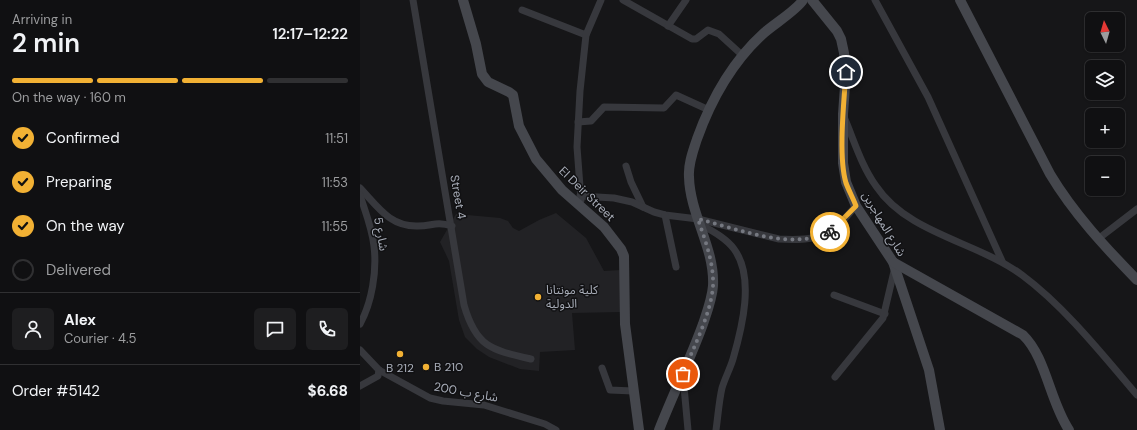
<!DOCTYPE html>
<html lang="en">
<head>
<meta charset="utf-8">
<style>
  body { margin:0; font-family:"DM Sans","Noto Sans Arabic",sans-serif; background:#1e1e20; color:#f1f3f6; height:100vh; display:flex; flex-direction:column; font-size:15px; white-space:nowrap }
  * { box-sizing:border-box; margin:0 }
  p { font-size:13px; color:#9c9d9f }
  .icon { flex:none; width:22px; height:22px; fill:none; stroke:currentColor; stroke-width:2; stroke-linecap:round; stroke-linejoin:round }
  .map { position:relative; flex:1; overflow:hidden }
  .panel { display:flex; flex-direction:column; background:#101012; width:360px }
  .panel>* { flex:none }
  .needle { width:26px; rotate:355deg }
  .fabs { position:absolute; left:725px; top:12px; display:grid; gap:8px }
  .fabs a { display:grid; place-items:center; width:40px; height:40px; border-radius:6px; background:#101012; box-shadow:0 1px 3px #0004,0 0 0 1px #303032; font-size:20px }
  .pin { position:absolute; display:grid; place-items:center; width:34px; height:34px; color:#fff; margin:-17px; border:2px solid #fff; border-radius:50%; box-shadow:0 1px 4px #0007 }
  .courier { position:absolute; display:grid; place-items:center; width:40px; height:40px; margin:-20px; border:3px solid #f2b134; border-radius:50%; background:#fff; color:#222; box-shadow:0 1px 5px #0007 }
  .head em { font-style:normal; font-weight:600 }
  .head div { display:flex; flex-direction:column-reverse }
  .head { display:flex; align-items:center; justify-content:space-between; height:68px; padding:0 12px }
  h1 { font-size:26px; font-weight:600; line-height:30px }
  .bar { display:grid; grid-template-columns:repeat(4,1fr); gap:6px 4px; align-content:center; height:48px; padding:0 12px }
  .bar i { height:5px; border-radius:3px; background:#303032 }
  .bar .selected { background:#f2b134 }
  .bar p { grid-column:span 4 }
  .line { display:flex; align-items:center; gap:10px; padding:0 12px; border-top:1px solid #303032 }
  .line div { flex:1 }
  .round { display:grid; place-items:center; flex:none; width:42px; height:42px; border-radius:6px; background:#1e1e20 }
  ol { padding:0 12px; list-style:none }
  li { display:flex; align-items:center; gap:12px; height:44px }
  li p { margin-inline-start:auto }
  li .icon { padding:4px; border-radius:50%; background:#f2b134; color:#111; stroke-width:4 }
  li:last-child { color:#9c9d9f }
  li i { width:22px; height:22px; border:2px solid #303032; border-radius:50% }
  main { display:flex; flex:1; min-height:0 }
  .map>svg:first-child { display:block }
  .built { fill:#222225 }
  .lines { fill:none; stroke-linecap:round; stroke-linejoin:round }
  .street { stroke:#37383d; stroke-width:7 }
  .secondary { stroke:#45474d; stroke-width:10 }
  .done { stroke:#757880; stroke-width:4; stroke-dasharray:0 7.2 }
  .route { stroke:#f2b134; stroke-width:5 }
  .poi-dot { fill:#f2b134; stroke:#111113; stroke-width:1.5 }
  .labels { text-anchor:middle; stroke-width:3; stroke-linejoin:round; paint-order:stroke }
  .street-label { font-size:12px; fill:#a8adb8; stroke:#111113 }
  .poi-label { font-size:12px; fill:#a8adb8; stroke:#111113; text-anchor:start }
</style>
</head>
<body>
<main>
<section class="panel">
<div class="head"><div><h1>2 min</h1><p>Arriving in</p></div><em>12:17–12:22</em></div>
<div class="bar"><i class="selected"></i><i class="selected"></i><i class="selected"></i><i></i><p>On the way · 160 m</p></div>
<ol>
<li><svg class="icon" aria-label="check" viewBox="0 0 24 24"><path d="M5 12l5 5 9-10"/></svg>Confirmed<p>11:51</p></li>
<li><svg class="icon" aria-label="check" viewBox="0 0 24 24"><path d="M5 12l5 5 9-10"/></svg>Preparing<p>11:53</p></li>
<li><svg class="icon" aria-label="check" viewBox="0 0 24 24"><path d="M5 12l5 5 9-10"/></svg>On the way<p>11:55</p></li>
<li><i></i>Delivered</li>
</ol>
<div class="line" style="height:72px"><a class="round"><svg class="icon" aria-label="person" viewBox="0 0 24 24"><circle cx="12" cy="8" r="4"/><path d="M4 21q1-7 8-7t8 7"/></svg></a><div><b>Alex</b><p>Courier · 4.5</p></div><a class="round"><svg class="icon" aria-label="chat" viewBox="0 0 24 24"><path d="M4 5h16v11H9l-5 4z"/></svg></a><a class="round"><svg class="icon" aria-label="phone" viewBox="0 0 24 24"><path d="M5 4h4l2 5-3 2q2 4 5 5l2-3 5 2v4C11 20 4 13 5 4z"/></svg></a></div>
<div class="line" style="height:52px"><div>Order #5142</div><b>$6.68</b></div>
</section>
<div class="map">
<svg width="777" height="430" viewBox="0 0 777 430">
  <rect width="100%" height="100%" fill="#161618"/>
  <!-- built -->
  <path class="built" d="M196,213L226,238L244,271L261,270V312L212,313L215,350L180,352L179,371L160,369L129,357L117,349L105,337L99,320L89,261L80,242L96,214L140,218L148,221L153,228L159,231L179,220Z"/>
  <g class="lines">
    <!-- street -->
    <g class="street">
      <path d="M53,0L104,305C116,347 131,350 171,359"/>
      <path d="M263,0L332,39H336L348,30L359,34L382,55"/>
      <path d="M515,0L568,97L642,261"/>
      <path d="M162,10L226,35"/>
      <path d="M308,26L326,0"/>
      <path d="M484,117C494,140 501,165 516,186C548,234 618,242 662,275C704,306 743,355 777,395"/>
      <path d="M218,122L231,121L244,107L304,108L316,95L349,110"/>
      <path d="M266,166L271,182L283,207"/>
      <path d="M0,188C18,207 30,227 58,226C73,226 75,221 92,226"/>
      <path d="M0,195C5,211 12,228 14,246C17,271 12,302 0,324"/>
      <path d="M220,196L254,198L272,202L294,212L305,215L338,219L419,239C434,240 458,240 472,231C481,225 488,214 496,206"/>
      <path d="M221,200L217,147L220,91L226,35L241,0"/>
      <path d="M305,215L316,267"/>
      <path d="M340,224C352,231 366,238 374,249C395,277 382,328 373,359C370,369 365,378 362,388C359,401 358,416 356,430"/>
      <path d="M738,239L777,209"/>
      <path d="M474,295L525,314"/>
      <path d="M0,350L19,370L70,398L83,401L124,405L185,424L196,430"/>
      <path d="M242,368L250,390L273,391"/>
      <path d="M323,376L328,430"/>
      <path d="M475,377L523,318L535,267"/>
      <path d="M0,386L18,376L19,370"/>
    </g>
    <!-- secondary -->
    <g class="secondary">
      <path d="M103,0L116,44L122,74L128,82L149,92L153,95L159,126L176,159L202,190L244,227L261,249L264,256L265,324L279,430"/>
      <path d="M452,0L477,31L481,39L484,53L486,72L483,114V163L486,182L496,206L533,262L569,370L580,430"/>
      <path d="M600,0L690,174C714,214 745,247 777,280"/>
      <path d="M533,262L663,335C686,357 690,402 709,430"/>
      <path d="M299,430C313,394 330,360 343,324C347,312 352,299 353,286C355,248 330,215 329,177C328,164 333,151 337,139C351,100 373,61 404,33C414,24 437,10 443,0"/>
    </g>
  </g>
  <g class="lines">
    <!-- done -->
    <path class="done" d="M323,374C333,348 351,314 353,286C354,263 345,240 338,219C380,229 429,251 470,232"/>
    <!-- route -->
    <path class="route" d="M470,232L496,206C493,198 489,191 486,183C478,157 484,101 486,72"/>
  </g>
  <!-- markers -->
  <g class="poi-dot">
    <circle cx="178" cy="297" r="4"/>
    <circle cx="40" cy="354" r="4"/>
    <circle cx="66" cy="367" r="4"/>
  </g>
  <g class="labels">
    <!-- street labels -->
    <g class="street-label">
      <text transform="translate(227 194) rotate(44)" y="4">El Deir Street</text>
      <text transform="translate(98 197) rotate(80)" y="4">Street 4</text>
      <text transform="translate(524 224) rotate(59)" y="4">شارع المهاجرين</text>
      <text transform="translate(21 234) rotate(80)" y="4">شارع 5</text>
      <text transform="translate(106 392) rotate(10)" y="4">شارع ب 200</text>
    </g>
    <!-- poi labels -->
    <g class="poi-label">
      <text x="186" y="294">كلية مونتانا<tspan x="186" dy="14">الدولية</tspan></text>
      <text x="74" y="371">B 210</text>
      <text x="40" y="372" text-anchor="middle">B 212</text>
    </g>
  </g>
</svg>
<div class="fabs">
<a><svg class="needle" viewBox="-14 -14 28 28"><path d="M0-13l5 13h-10z" fill="#e53935"/><path d="M0 13l5-13h-10z" fill="#9c9d9f"/></svg></a>
<a><svg class="icon" aria-label="layers" viewBox="0 0 24 24"><path d="M12 4l9 5-9 5-9-5zM3 14l9 5 9-5"/></svg></a>
<a>+</a>
<a>−</a>
</div>
<div class="pin" style="left:323px;top:374px;background:#ea580c"><svg class="icon" aria-label="bag" viewBox="0 0 24 24"><path d="M5 8h14l-1 12H6zM9 8a3 3 0 0 1 6 0"/></svg></div>
<div class="pin" style="left:486px;top:72px;background:#1f2937"><svg class="icon" aria-label="home" viewBox="0 0 24 24"><path d="M3 11l9-7 9 7M6 9v11h12V9"/></svg></div>
<div class="courier" style="left:470px;top:232px"><svg class="icon" aria-label="bike" viewBox="0 0 24 24"><circle cx="6" cy="16" r="4"/><circle cx="18" cy="16" r="4"/><path d="M6 16l4-8h5l3 8M10 8l3 8H6M13 5h3"/></svg></div>
</div>
</main>
</body>
</html>
